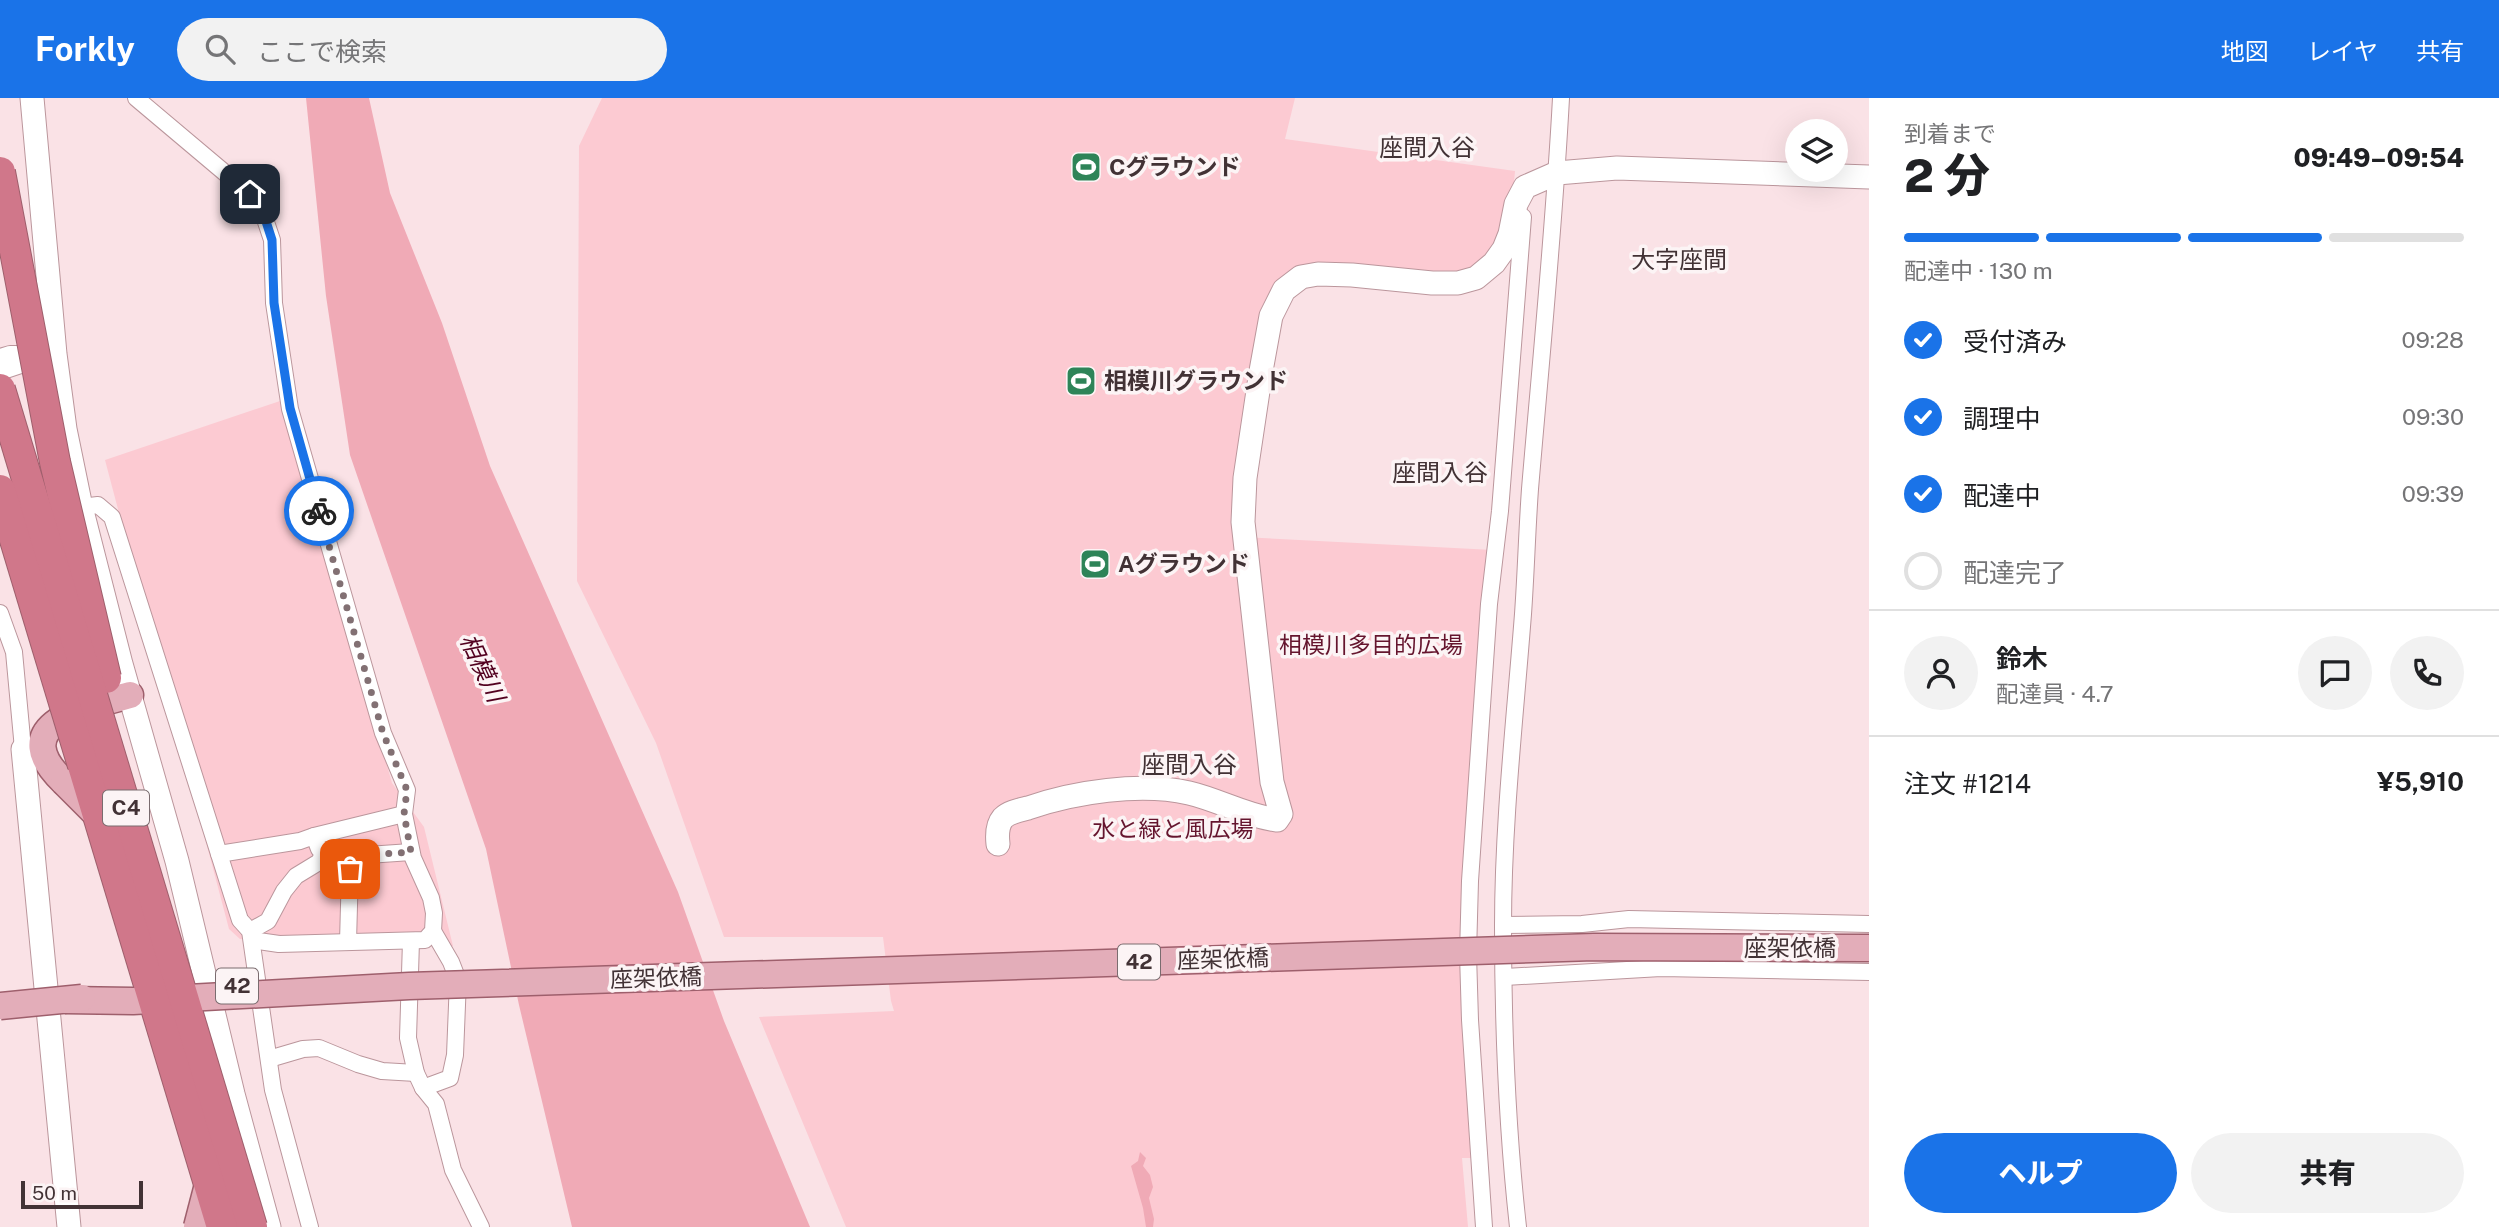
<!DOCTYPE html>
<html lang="ja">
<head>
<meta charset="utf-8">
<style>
  body { margin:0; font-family:"Public Sans","Noto Sans JP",sans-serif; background:#f2f2f2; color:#202124; height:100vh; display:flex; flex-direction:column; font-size:26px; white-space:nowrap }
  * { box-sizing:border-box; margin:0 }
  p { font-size:23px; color:#757577 }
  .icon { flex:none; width:38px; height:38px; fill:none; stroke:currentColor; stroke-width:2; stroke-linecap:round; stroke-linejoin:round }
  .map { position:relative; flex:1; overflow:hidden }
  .panel { display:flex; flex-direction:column; background:#fff; width:630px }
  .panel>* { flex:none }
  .buttons { position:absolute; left:1785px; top:21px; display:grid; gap:14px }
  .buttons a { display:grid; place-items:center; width:63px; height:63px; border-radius:50%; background:#fff; box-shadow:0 7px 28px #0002; font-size:35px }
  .scale { position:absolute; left:21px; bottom:18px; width:122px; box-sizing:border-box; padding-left:7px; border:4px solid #423235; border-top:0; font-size:19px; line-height:24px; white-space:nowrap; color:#423235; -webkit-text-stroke:5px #fcf4f5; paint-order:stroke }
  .pin { position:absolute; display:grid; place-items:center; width:60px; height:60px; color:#fff; margin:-30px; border-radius:14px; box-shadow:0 4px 10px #0006 }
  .courier { position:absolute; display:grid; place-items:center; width:70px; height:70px; margin:-35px; border:5px solid #1a73e8; border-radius:50%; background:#fff; color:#222; box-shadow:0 2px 9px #0007 }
  .headline em { font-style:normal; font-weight:800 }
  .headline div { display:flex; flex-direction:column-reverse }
  .headline { display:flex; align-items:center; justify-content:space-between; height:119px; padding:0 35px }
  h1 { font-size:46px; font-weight:800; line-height:52px }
  .bar { display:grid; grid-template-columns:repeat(4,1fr); gap:10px 7px; align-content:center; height:84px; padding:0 35px }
  .bar i { height:9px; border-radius:5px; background:#e0e0e0 }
  .bar .current { background:#1a73e8 }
  .bar p { grid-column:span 4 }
  .line { display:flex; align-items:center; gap:18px; padding:0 35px; border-top:2px solid #e0e0e0 }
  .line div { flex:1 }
  .round { display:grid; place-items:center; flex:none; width:74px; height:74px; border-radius:37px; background:#f2f2f2 }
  ol { padding:0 35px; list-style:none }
  li { display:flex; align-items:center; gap:21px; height:77px }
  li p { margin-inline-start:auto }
  li .icon { padding:7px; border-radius:50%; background:#1a73e8; color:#fff; stroke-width:4 }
  li:last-child { color:#757577 }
  li i { width:38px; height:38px; border:4px solid #e0e0e0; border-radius:50% }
  .cta { display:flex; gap:14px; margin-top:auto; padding:14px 35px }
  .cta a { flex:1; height:80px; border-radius:42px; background:#1a73e8; color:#fff; font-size:28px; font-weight:800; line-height:80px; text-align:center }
  .cta a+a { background:#f2f2f2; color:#202124 }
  header { display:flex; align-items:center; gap:42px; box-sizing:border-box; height:98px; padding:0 35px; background:#1a73e8; color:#fff }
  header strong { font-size:33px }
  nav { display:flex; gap:38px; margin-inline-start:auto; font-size:24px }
  .search { width:490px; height:63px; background:#f2f2f2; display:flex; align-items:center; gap:18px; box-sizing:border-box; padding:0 24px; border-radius:38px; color:#757577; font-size:26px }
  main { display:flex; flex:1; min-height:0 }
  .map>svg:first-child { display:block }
  .green { fill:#fccad2 }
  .water { fill:#f0aab6 }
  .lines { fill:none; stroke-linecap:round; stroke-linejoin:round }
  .street-casing { stroke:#bb969c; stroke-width:18 }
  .secondary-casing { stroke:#bb969c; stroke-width:25 }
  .primary-casing { stroke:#9e5f6c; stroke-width:29 }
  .street { stroke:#fff; stroke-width:16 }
  .secondary { stroke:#fff; stroke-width:23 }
  .primary { stroke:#e3adb9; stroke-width:26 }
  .primary-bridge-casing { stroke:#9e5f6c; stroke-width:29; stroke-linecap:butt }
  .highway-bridge-casing { stroke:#9e5f6c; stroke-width:32; stroke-linecap:butt }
  .primary-bridge { stroke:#e3adb9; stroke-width:26 }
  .highway-bridge { stroke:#d0778a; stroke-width:30 }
  .done { stroke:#827073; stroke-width:7; stroke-dasharray:0 12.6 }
  .route { stroke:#1a73e8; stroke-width:9 }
  .labels { text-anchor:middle; stroke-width:7; stroke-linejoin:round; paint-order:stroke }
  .shield { fill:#fcf4f5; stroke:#7a6c6f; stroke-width:2 }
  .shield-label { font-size:21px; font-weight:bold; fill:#423235 }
  .poi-label { font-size:23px; font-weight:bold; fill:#423235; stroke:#fcf4f5; text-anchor:start }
  .park-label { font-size:23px; fill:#65152e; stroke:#fcf4f5 }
  .street-label { font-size:23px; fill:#423235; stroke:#fcf4f5 }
  .neighbourhood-label { font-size:24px; fill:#423235; stroke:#fcf4f5 }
  .water-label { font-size:24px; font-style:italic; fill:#52001f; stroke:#fcf4f5 }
</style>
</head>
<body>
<header>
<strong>Forkly</strong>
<div class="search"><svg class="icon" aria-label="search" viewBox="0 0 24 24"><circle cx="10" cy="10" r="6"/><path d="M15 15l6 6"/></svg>ここで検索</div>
<nav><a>地図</a><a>レイヤ</a><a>共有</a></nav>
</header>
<main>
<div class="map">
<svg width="1869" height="1129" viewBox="0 0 1869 1129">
  <rect width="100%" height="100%" fill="#fae2e6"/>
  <!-- green -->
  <g class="green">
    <path d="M602,0H1295L1285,41L1515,73L1512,109L1489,161L1456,177L1316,165L1296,168L1277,188L1242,439L1493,452L1470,783L1479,1060H1462L1468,1129H846L759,919L894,913L891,903L883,839H724L656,645L577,483L579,48Z"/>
    <path d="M283,302L392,685L424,729L453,848L240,841L229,831L105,362Z"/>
  </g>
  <!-- water -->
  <g class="water">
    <path d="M306,0H369L390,95L442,225L490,368L678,794L724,923L810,1129H572L519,907L486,751L350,357L326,198Z"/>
    <path d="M1140,1054L1146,1060L1143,1068L1150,1077L1153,1089L1149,1100L1154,1121L1153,1129H1146L1143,1110L1131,1068L1138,1063Z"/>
  </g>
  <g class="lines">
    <!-- street casing -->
    <g class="street-casing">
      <g id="street">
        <path d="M136,0L250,96L262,112L272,142L274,205L290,311L383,635L407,692L404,716L413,760L431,800L434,815L433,833L425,842L279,846L252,842"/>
        <path d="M0,259L10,256H39"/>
        <path d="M0,274L39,261"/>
        <path d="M81,409L98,407L112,419L240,822L250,833L273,992L310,1129"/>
        <path d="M0,515L14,554L23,651"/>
        <path d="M404,716L314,738L319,751L353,758L411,754"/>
        <path d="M219,756L300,743L314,738"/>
        <path d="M1503,827L1582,826L1629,821L1869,826"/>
        <path d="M250,833L268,823L284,793L296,778L319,764L325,752"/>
        <path d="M411,843L408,940L416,975L423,990L436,1006L453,1072L481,1129"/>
        <path d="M348,844L350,771L353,758"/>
        <path d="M1505,879L1661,870L1869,874"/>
        <path d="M269,961L303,951L319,950L358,966L382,973L416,975"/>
        <path d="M423,990L450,980L455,957L458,882L451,864L433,833"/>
        <path d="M1484,1129L1470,922L1468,856L1470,783L1489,506L1500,413L1523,119"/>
        <path d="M1518,1129C1507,1030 1503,928 1503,828C1503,724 1515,620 1523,516C1526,474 1527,433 1530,391C1541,261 1554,131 1561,0"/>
      </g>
    </g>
    <!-- secondary casing -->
    <g class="secondary-casing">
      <g id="secondary">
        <path d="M32,0L55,256L65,331L81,409L121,566L177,763L233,996L269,1129"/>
        <path d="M23,651L69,1129"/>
        <path d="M998,746C997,737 997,727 1003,720C1009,714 1020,712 1028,710C1074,694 1140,684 1189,695C1219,702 1246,718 1277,722L1281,716L1272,684L1243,424L1245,380L1261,273L1271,218L1284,192L1301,179L1318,176L1352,177L1432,185H1458L1476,180L1494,165L1504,151L1510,136L1516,106L1525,89L1557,75L1617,70L1869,79"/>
      </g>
    </g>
    <!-- primary casing -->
    <g class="primary-casing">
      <path id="primary" d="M64,684C3,626 86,609 130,597"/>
    </g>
    <!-- street -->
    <use href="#street" class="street"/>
    <!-- secondary -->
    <use href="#secondary" class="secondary"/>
    <!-- primary -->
    <use href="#primary" class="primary"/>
    <!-- primary-bridge casing -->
    <g class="primary-bridge-casing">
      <g id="primary-bridge">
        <path d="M64,684L100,720"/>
        <path d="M65,902L133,903L409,888L1594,849L1869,850"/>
        <path d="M0,908L82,900"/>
        <path d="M197,1129L210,1079"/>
      </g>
    </g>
    <!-- highway-bridge casing -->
    <g class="highway-bridge-casing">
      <g id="highway-bridge">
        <path d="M0,74L55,364L106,580"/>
        <path d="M0,291L252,1129"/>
        <path d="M0,392L222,1129"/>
      </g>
    </g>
    <!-- primary-bridge -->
    <use href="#primary-bridge" class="primary-bridge"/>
    <!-- highway-bridge -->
    <use href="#highway-bridge" class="highway-bridge"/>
  </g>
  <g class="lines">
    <!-- done -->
    <path class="done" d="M319,413L383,635L407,692L404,716L411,754L353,758L350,771"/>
    <!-- route -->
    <path class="route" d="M250,96L262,111L272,142L274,205L290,310L319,413"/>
  </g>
  <!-- icons -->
  <defs>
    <g id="stadium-square" transform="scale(1.575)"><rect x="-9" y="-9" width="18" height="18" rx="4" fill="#2e8458" stroke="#fcf4f5"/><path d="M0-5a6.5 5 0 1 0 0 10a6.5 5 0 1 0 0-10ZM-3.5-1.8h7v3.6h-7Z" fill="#fff"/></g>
  </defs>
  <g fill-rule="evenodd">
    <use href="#stadium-square" x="1086" y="69"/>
    <use href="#stadium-square" x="1081" y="283"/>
    <use href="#stadium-square" x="1095" y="466"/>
  </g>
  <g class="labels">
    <!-- shield labels -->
    <g class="shield">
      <rect x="103" y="692.5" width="46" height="35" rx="5"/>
      <rect x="1118" y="846.5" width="42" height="35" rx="5"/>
      <rect x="216" y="870.5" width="42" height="35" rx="5"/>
    </g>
    <g class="shield-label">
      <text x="126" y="717">C4</text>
      <text x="1139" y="871">42</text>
      <text x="237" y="895">42</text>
    </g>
    <!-- poi labels -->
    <g class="poi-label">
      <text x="1109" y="77">Cグラウンド</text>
      <text x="1104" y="291">相模川グラウンド</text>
      <text x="1118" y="474">Aグラウンド</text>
    </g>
    <!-- park labels -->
    <g class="park-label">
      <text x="1371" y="555">相模川多目的広場</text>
      <text x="1173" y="739">水と緑と風広場</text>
    </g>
    <!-- street labels -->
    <g class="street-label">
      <text x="1790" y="858">座架依橋</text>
      <text transform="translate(1223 861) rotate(-2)" y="8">座架依橋</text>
      <text transform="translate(656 880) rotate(-2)" y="8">座架依橋</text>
    </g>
    <!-- neighbourhood labels -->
    <g class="neighbourhood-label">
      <text x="1427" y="58">座間入谷</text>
      <text x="1679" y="170">大字座間</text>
      <text x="1440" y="383">座間入谷</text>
      <text x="1189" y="675">座間入谷</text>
    </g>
    <!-- water labels -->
    <g class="water-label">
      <text transform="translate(482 570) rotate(65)" y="8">相模川</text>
    </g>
  </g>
</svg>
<div class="buttons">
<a><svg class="icon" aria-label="layers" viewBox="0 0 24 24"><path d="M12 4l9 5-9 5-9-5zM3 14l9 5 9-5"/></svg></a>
</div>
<div class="scale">50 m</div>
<div class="pin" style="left:350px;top:771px;background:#ea580c"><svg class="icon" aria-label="bag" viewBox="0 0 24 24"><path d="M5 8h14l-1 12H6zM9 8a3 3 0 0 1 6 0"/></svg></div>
<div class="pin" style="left:250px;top:96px;background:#1f2937"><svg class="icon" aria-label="home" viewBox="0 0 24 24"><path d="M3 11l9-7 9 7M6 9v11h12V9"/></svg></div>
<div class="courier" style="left:319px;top:413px"><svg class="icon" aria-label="bike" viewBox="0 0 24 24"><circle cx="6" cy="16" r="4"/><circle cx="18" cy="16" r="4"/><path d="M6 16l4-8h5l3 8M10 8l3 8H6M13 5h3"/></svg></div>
</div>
<section class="panel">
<div class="headline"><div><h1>2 分</h1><p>到着まで</p></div><em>09:49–09:54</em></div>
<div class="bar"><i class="current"></i><i class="current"></i><i class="current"></i><i></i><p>配達中 · 130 m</p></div>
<ol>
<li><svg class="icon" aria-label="check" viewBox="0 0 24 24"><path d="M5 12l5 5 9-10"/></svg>受付済み<p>09:28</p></li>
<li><svg class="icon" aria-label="check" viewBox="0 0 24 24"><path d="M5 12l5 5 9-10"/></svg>調理中<p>09:30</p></li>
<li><svg class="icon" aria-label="check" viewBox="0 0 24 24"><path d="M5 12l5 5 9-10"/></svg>配達中<p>09:39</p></li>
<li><i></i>配達完了</li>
</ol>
<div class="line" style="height:126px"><a class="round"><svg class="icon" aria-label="person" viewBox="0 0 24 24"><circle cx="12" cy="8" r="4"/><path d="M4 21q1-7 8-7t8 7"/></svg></a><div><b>鈴木</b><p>配達員 · 4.7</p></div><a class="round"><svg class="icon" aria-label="chat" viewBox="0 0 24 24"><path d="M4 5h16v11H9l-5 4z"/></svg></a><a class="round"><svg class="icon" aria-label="phone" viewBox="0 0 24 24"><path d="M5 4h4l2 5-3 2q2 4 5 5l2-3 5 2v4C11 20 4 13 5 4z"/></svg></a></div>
<div class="line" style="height:91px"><div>注文 #1214</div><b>¥5,910</b></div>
<div class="cta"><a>ヘルプ</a><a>共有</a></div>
</section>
</main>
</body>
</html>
